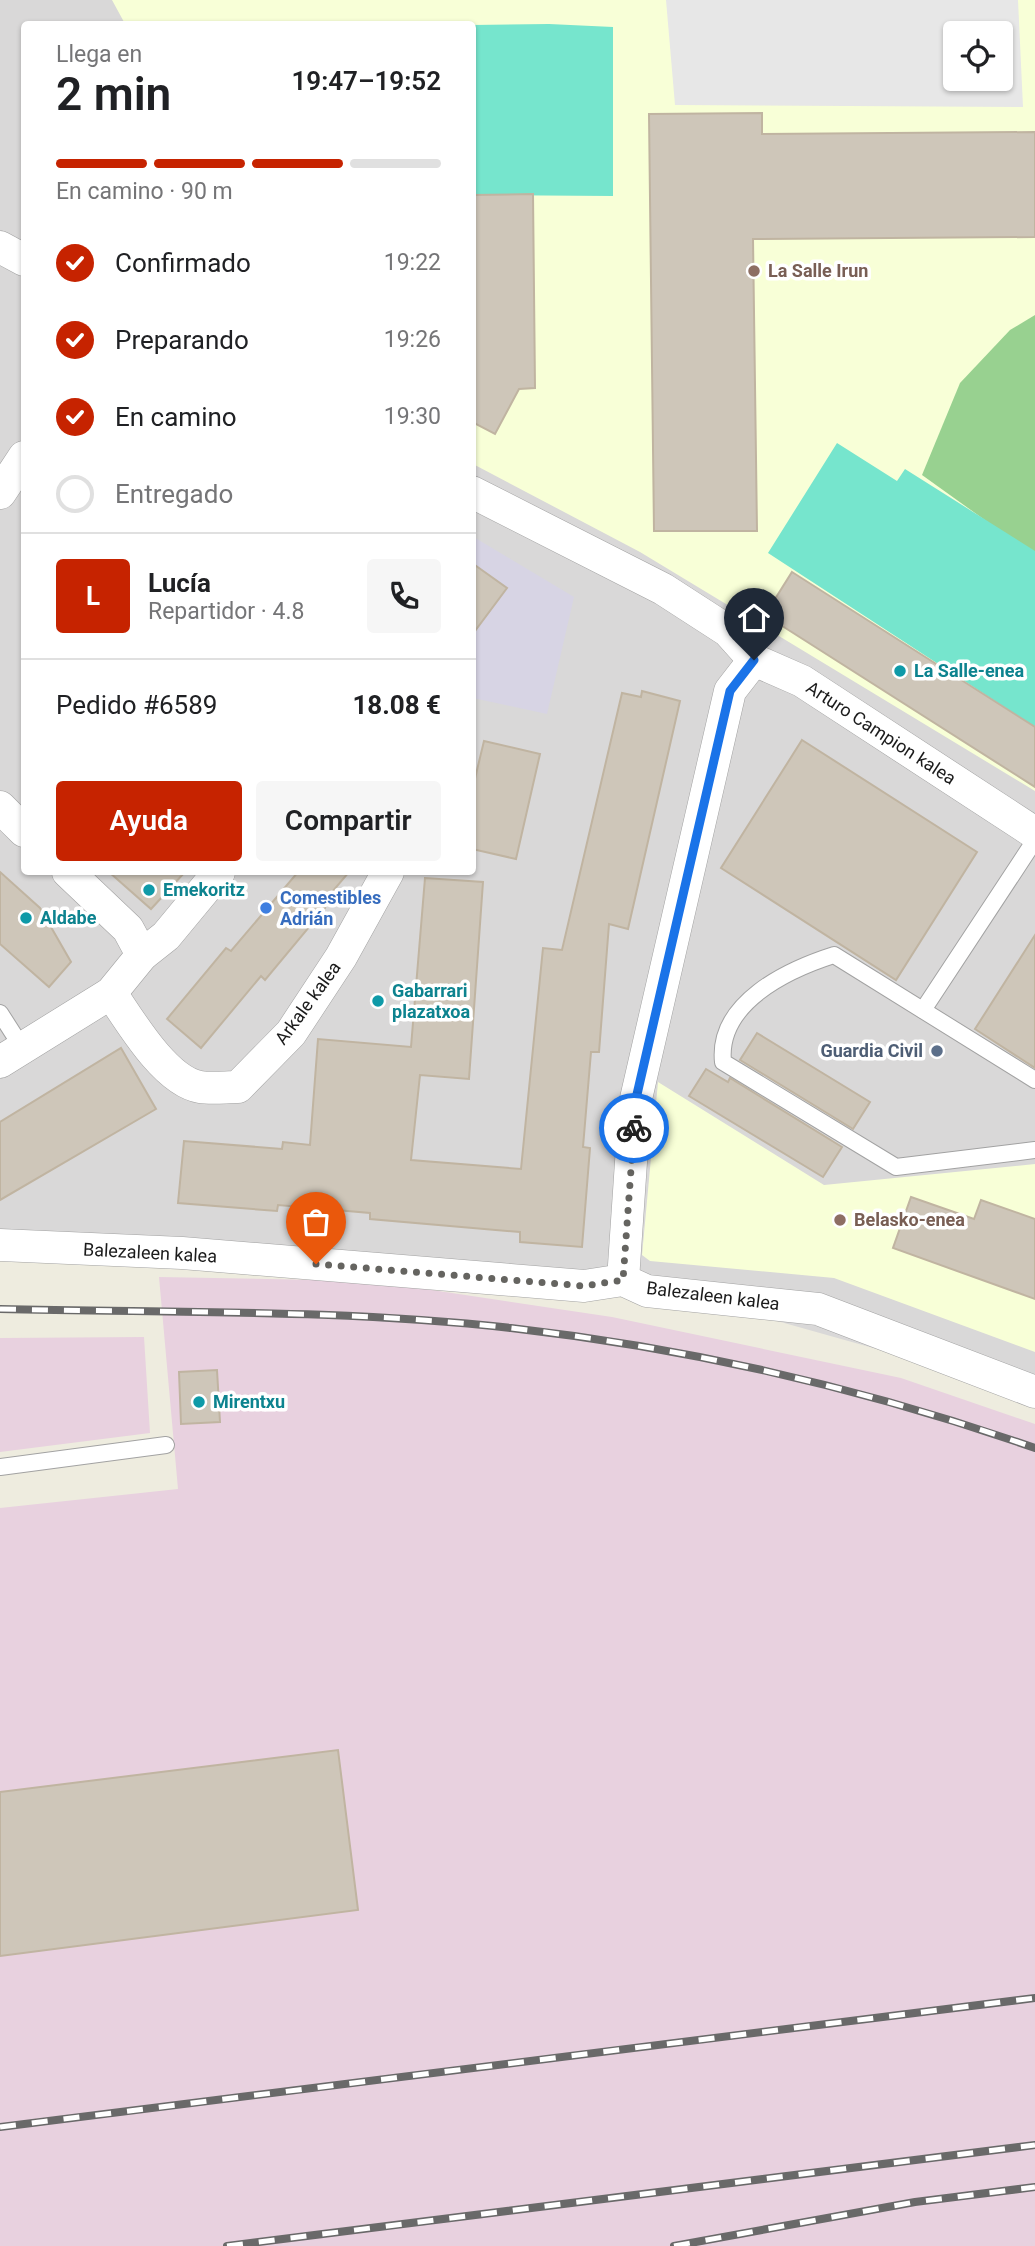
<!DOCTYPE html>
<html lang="es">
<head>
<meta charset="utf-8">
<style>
  body { margin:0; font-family:Roboto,sans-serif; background:#f6f6f6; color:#202124; height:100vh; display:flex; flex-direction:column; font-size:26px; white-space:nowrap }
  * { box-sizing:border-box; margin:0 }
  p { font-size:23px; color:#757577 }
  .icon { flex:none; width:38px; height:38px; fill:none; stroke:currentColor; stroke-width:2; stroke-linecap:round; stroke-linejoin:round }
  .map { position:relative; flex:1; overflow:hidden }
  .drawer { position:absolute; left:21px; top:21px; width:455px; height:854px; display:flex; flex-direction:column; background:#fff; border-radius:7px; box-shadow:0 2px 5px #0004 }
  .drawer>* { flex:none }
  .buttons { position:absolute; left:943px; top:21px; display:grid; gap:14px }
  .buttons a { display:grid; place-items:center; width:70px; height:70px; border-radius:7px; background:#fff; box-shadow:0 2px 5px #0004; font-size:35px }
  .pin { position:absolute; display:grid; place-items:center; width:60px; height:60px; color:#fff; margin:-72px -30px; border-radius:50% 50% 50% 0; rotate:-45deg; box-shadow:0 0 7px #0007 }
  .pin .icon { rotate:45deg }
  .courier { position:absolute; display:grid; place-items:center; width:70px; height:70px; margin:-35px; border:5px solid #1a73e8; border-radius:50%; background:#fff; color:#222; box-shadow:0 2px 9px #0007 }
  .summary em { font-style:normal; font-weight:600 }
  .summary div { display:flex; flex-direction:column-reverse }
  .summary { display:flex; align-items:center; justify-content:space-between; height:119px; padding:0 35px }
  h1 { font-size:46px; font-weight:600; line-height:52px }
  .bar { display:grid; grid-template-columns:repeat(4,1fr); gap:10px 7px; align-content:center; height:84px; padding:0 35px }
  .bar i { height:9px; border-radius:5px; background:#e0e0e0 }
  .bar .current { background:#c62300 }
  .bar p { grid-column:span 4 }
  .line { display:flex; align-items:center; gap:18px; padding:0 35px; border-top:2px solid #e0e0e0 }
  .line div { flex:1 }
  .round { display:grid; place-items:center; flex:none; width:74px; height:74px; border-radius:7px; background:#f6f6f6 }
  ol { padding:0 35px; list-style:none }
  li { display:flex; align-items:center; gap:21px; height:77px }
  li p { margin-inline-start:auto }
  li .icon { padding:7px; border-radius:50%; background:#c62300; color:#fff; stroke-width:4 }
  li:last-child { color:#757577 }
  li i { width:38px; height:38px; border:4px solid #e0e0e0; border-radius:50% }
  .button { display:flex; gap:14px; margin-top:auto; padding:14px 35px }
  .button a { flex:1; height:80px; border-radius:7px; background:#c62300; color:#fff; font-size:28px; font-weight:600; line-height:80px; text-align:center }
  .button a+a { background:#f6f6f6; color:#202124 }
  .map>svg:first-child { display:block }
  .residential { fill:#d9d8d8; fill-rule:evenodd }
  .industrial { fill:#e8d1df }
  .education { fill:#f8ffd7; fill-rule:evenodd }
  .forest { fill:#98d190 }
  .pitch { fill:#76e5cd }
  .parking { fill:#e7e7e7; fill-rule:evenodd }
  .plaza { fill:#d7d4e4 }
  .building { fill:#cec6b9; stroke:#c0b4a1; stroke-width:2 }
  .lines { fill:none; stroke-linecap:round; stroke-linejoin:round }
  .service-casing { stroke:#a2a2a2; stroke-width:18 }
  .minor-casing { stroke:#a2a2a2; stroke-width:33 }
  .service { stroke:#fff; stroke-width:16 }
  .minor { stroke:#fff; stroke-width:32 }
  .rail-casing { stroke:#696969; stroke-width:8 }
  .rail { stroke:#fff; stroke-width:5; stroke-dasharray:16; stroke-linecap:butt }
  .done { stroke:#656460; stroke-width:7; stroke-dasharray:0 12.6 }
  .route { stroke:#1a73e8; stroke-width:9 }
  .education-dot { fill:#8d6e63; stroke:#fff; stroke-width:2.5 }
  .culture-dot { fill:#0f9aa8; stroke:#fff; stroke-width:2.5 }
  .shop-dot { fill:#3f7fe0; stroke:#fff; stroke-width:2.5 }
  .service-dot { fill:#5c6f8a; stroke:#fff; stroke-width:2.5 }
  .labels { text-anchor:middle; stroke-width:7; stroke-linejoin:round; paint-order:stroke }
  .education-label { font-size:18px; font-weight:bold; fill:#785e54; stroke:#fff; text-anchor:start }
  .culture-label { font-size:18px; font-weight:bold; fill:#0d838f; stroke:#fff; text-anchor:start }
  .street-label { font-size:18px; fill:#1b1b1b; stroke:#fff }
  .shop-label { font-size:18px; font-weight:bold; fill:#366cbe; stroke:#fff; text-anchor:start }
  .service-label { font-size:18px; font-weight:bold; fill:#4e5e75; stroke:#fff; text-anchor:end }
</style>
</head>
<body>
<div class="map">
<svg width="1035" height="2246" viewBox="0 0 1035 2246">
  <rect width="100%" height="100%" fill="#eeecdf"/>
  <!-- residential -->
  <path class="residential" d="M0,0H1035V1408L923,1362L706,1301L0,1250ZM24,24H472V872H24ZM956,33H1001V79H956Z"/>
  <!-- industrial -->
  <g class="industrial">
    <path d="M159,1277L372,1281L612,1317L901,1378L1035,1424V2246H0V1508L178,1489Z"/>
    <path d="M144,1337L150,1433L0,1452V1338Z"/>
  </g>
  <!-- education -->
  <g class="education">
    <path d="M112,0H1035V791L640,552L473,464L472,24H133L124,22ZM956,33H1001V79H956Z"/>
    <path d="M658,1082L824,1185L1035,1164V1352L834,1278L650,1261L642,1255Z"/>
  </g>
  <!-- forest -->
  <path class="forest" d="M1035,315V556L922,475L960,383L1010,330Z"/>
  <!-- pitch -->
  <g class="pitch">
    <path d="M549,24L613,27V196L473,195L472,25Z"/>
    <path d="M837,443L897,481L905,469L1035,551V727L768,553Z"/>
  </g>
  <!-- parking -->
  <path class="parking" d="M666,0H1018L1023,107L675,105ZM956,33H1001V79H956Z"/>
  <!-- plaza -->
  <path class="plaza" d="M472,536L574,597L547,714L473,698V635L507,588L473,563Z"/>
  <!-- building -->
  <g class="building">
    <path d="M762,113V134L1035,132V237L753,239L757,531H654L649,114Z"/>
    <path d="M533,194L535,388L519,389L495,434L472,422V195Z"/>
    <path d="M472,563L507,588L472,635Z"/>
    <path d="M792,572L1035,727V787L765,615Z"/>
    <path d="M642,691L680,701L628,929L609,924L599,1052H591L583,1147L590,1148L582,1247L520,1242V1232L370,1219V1213L278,1205L277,1211L178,1203L184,1141L282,1149L283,1142L310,1145L318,1039L411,1047L425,878L483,882L469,1079L420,1075L411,1160L521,1169L543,948L562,950L622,693L641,697Z"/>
    <path d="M802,740L977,852L896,980L721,868Z"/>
    <path d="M484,741L540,754L516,859L472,849V791Z"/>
    <path d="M0,872L40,908L71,962L49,987L0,944Z"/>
    <path d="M109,872H185L151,909Z"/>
    <path d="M298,872H349L321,905L325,908L265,980L261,976L201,1048L167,1019L226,948L231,951Z"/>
    <path d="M1035,935V1068L975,1029Z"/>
    <path d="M757,1033L870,1102L853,1129L740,1060Z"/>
    <path d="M121,1048L156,1109L0,1200V1122Z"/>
    <path d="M706,1069L728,1082L730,1078L842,1147L823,1177L689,1096Z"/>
    <path d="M911,1197L974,1219L981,1200L1035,1219V1299L893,1248Z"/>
    <path d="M217,1370L220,1422L181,1424L179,1372Z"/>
    <path d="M338,1750L358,1910L0,1956V1792Z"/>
  </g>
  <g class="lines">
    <!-- service casing -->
    <g class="service-casing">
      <g id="service">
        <path d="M923,1010L1035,840"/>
        <path d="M0,1013L23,1049"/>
        <path d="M1035,1080L834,955C787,970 717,1003 723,1062L896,1167L1035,1150"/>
        <path d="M0,1467L166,1445"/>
      </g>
    </g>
    <!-- minor casing -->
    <g class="minor-casing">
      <g id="minor">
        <path d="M0,247L24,260"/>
        <path d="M472,492L663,589L728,631L754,660L802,681L1035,833"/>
        <path d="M0,493L24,457"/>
        <path d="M0,807L24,831"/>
        <path d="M68,872L128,929L142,955"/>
        <path d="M111,993C130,1021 165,1081 200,1087C212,1089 226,1087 238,1087L291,1033L341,957L388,872"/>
        <path d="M0,1062L111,993L142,955L166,936L219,872"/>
        <path d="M0,1245L182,1253L584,1286L623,1280L647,1291L818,1309L1035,1392"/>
        <path d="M623,1280L635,1103L730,691L754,660"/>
      </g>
    </g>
    <!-- service -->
    <use href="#service" class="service"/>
    <!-- minor -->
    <use href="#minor" class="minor"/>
    <!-- rail casing -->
    <g class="rail-casing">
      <g id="rail">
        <path d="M0,1309C170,1313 342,1309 511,1328C689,1348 866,1389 1035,1448"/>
        <path d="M0,2127L1035,1998"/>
        <path d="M227,2246L1035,2145"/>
        <path d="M674,2246L915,2202L1035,2187"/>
      </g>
    </g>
    <!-- rail -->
    <use href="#rail" class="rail"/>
  </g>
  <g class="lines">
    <!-- done -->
    <path class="done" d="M316,1264L584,1286L623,1280L634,1128"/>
    <!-- route -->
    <path class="route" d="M634,1128L635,1103L730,691L754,660"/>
  </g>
  <!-- markers -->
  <g class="education-dot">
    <circle cx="754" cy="271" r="7"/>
    <circle cx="840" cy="1220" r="7"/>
  </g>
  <g class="culture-dot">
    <circle cx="900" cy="671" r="7"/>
    <circle cx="149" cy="890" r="7"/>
    <circle cx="26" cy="918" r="7"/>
    <circle cx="378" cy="1001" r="7"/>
    <circle cx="199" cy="1402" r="7"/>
  </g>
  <circle class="shop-dot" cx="266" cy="908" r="7"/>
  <circle class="service-dot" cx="937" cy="1051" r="7"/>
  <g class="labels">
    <!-- education labels -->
    <g class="education-label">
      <text x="768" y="277">La Salle Irun</text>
      <text x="854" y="1226">Belasko-enea</text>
    </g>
    <!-- culture labels -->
    <g class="culture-label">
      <text x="914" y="677">La Salle-enea</text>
      <text x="163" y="896">Emekoritz</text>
      <text x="40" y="924">Aldabe</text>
      <text x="392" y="997">Gabarrari<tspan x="392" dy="21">plazatxoa</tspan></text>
      <text x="213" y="1408">Mirentxu</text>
    </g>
    <!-- street labels -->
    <g class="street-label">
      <text transform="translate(881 733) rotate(33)" y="6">Arturo Campion kalea</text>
      <text transform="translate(308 1003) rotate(-54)" y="6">Arkale kalea</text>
      <text transform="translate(150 1253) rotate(3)" y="6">Balezaleen kalea</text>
      <text transform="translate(713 1296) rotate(7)" y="6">Balezaleen kalea</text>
    </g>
    <!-- shop labels -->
    <g class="shop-label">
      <text x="280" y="904">Comestibles<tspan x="280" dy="21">Adrián</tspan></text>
    </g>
    <!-- service labels -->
    <g class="service-label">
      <text x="923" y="1057">Guardia Civil</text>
    </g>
  </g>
</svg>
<div class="buttons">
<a><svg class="icon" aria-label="locate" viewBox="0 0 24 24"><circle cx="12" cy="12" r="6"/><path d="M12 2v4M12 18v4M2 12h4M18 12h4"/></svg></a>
</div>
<div class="pin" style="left:316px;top:1264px;background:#ea580c"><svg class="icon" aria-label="bag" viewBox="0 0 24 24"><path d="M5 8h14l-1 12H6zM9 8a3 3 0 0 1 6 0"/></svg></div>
<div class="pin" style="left:754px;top:660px;background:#1f2937"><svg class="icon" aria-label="home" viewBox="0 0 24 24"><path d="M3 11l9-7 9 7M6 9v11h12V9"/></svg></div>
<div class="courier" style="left:634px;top:1128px"><svg class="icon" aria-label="bike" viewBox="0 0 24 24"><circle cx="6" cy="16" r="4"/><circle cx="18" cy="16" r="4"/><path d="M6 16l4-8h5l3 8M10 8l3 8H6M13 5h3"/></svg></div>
<section class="drawer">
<div class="summary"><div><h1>2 min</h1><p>Llega en</p></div><em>19:47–19:52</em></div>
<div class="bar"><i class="current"></i><i class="current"></i><i class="current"></i><i></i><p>En camino · 90 m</p></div>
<ol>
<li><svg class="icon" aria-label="check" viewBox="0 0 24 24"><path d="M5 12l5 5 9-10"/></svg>Confirmado<p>19:22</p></li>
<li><svg class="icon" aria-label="check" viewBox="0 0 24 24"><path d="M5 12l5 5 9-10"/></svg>Preparando<p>19:26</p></li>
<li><svg class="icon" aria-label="check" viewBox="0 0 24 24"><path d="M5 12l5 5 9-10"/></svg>En camino<p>19:30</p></li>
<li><i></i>Entregado</li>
</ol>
<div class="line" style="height:126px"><b class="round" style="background:#c62300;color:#fff">L</b><div><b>Lucía</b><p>Repartidor · 4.8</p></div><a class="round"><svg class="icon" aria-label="phone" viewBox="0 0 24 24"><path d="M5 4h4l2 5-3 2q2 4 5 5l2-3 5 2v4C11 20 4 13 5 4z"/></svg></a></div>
<div class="line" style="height:91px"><div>Pedido #6589</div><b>18.08 €</b></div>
<div class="button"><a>Ayuda</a><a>Compartir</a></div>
</section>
</div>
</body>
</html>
